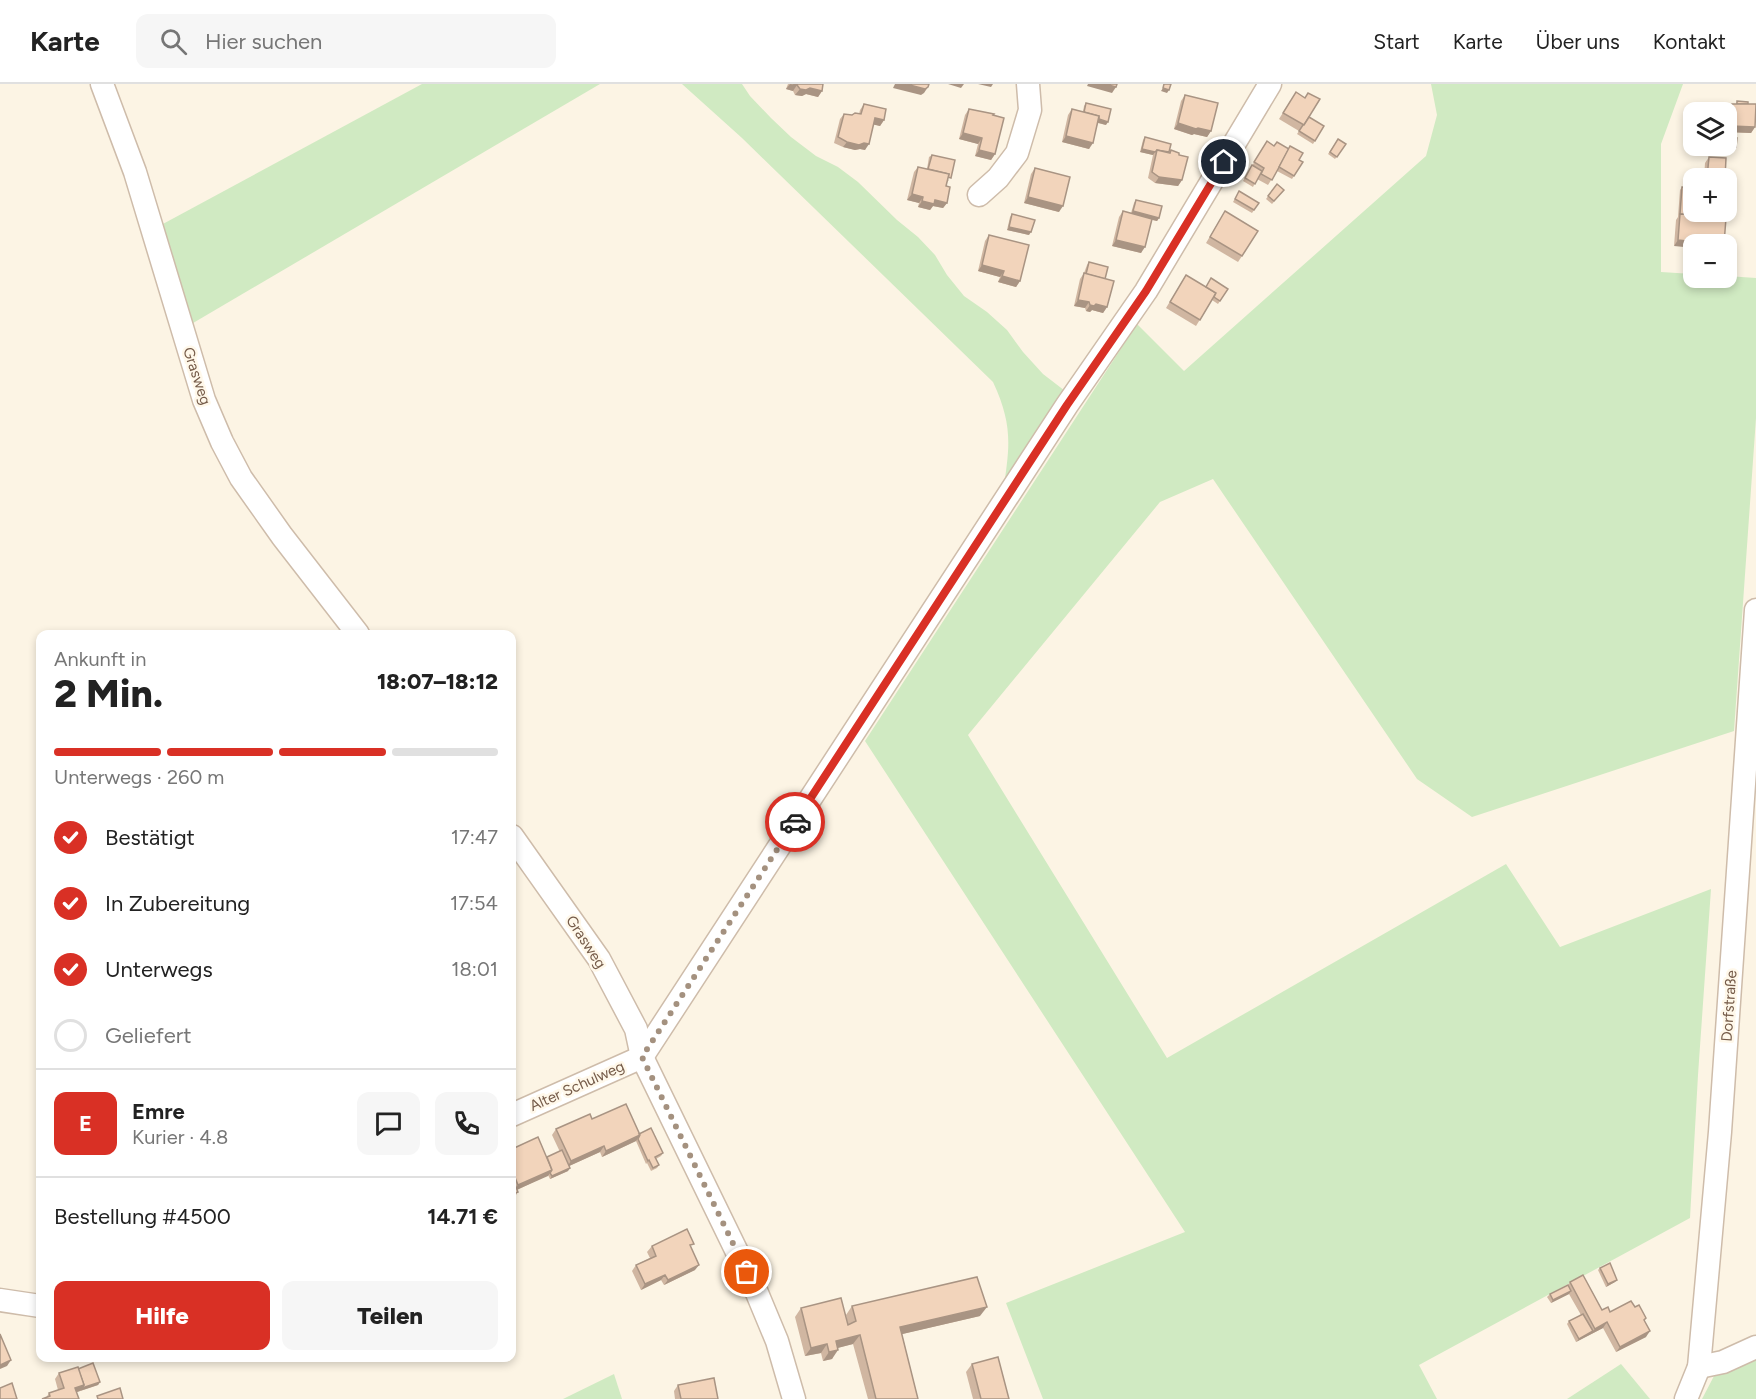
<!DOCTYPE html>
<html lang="de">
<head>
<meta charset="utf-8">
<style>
  body { margin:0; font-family:Figtree,sans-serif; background:#f6f6f6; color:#222; height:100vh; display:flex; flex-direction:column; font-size:22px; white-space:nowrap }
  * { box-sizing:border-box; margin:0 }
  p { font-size:20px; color:#767676 }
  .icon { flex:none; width:33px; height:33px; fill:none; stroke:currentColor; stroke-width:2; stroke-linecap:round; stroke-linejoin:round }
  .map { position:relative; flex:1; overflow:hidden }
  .drawer { position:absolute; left:36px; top:546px; width:480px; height:732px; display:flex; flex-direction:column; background:#fff; border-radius:12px; box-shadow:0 3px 9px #0003 }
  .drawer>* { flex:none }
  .fabs { position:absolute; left:1683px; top:18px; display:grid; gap:12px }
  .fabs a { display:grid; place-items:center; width:54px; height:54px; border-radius:12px; background:#fff; box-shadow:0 3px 9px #0003; font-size:30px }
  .pin { position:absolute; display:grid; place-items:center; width:51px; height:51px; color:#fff; margin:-26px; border:3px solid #fff; border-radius:50%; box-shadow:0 2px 6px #0007 }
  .courier { position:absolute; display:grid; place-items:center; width:60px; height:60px; margin:-30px; border:4px solid #d93025; border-radius:50%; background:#fff; color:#222; box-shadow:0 2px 8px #0007 }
  .overview em { font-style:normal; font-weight:800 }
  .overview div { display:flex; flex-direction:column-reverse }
  .overview { display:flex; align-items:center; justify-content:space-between; height:102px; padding:0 18px }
  h1 { font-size:39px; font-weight:800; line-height:45px }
  .bar { display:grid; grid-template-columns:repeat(4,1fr); gap:9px 6px; align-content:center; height:72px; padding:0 18px }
  .bar i { height:8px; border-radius:4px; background:#e0e0e0 }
  .bar .on { background:#d93025 }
  .bar p { grid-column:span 4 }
  .line { display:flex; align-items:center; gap:15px; padding:0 18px; border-top:2px solid #e0e0e0 }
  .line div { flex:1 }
  .round { display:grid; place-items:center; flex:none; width:63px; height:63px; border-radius:12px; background:#f6f6f6 }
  ol { padding:0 18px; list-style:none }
  li { display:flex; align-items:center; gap:18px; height:66px }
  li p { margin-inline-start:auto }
  li .icon { padding:6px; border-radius:50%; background:#d93025; color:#fff; stroke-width:4 }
  li:last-child { color:#767676 }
  li i { width:33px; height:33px; border:3px solid #e0e0e0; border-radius:50% }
  .action { display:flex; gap:12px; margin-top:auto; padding:12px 18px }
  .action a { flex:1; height:69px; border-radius:12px; background:#d93025; color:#fff; font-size:24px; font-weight:800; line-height:69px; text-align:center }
  .action a+a { background:#f6f6f6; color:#222 }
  header { display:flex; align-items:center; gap:36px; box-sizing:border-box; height:84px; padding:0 30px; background:#fff; border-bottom:2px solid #e0e0e0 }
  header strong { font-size:28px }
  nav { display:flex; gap:33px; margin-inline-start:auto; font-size:21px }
  .search { width:420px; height:54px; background:#f6f6f6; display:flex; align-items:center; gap:15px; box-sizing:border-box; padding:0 21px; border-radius:12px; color:#767676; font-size:22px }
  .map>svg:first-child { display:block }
  .green { fill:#d0eac2 }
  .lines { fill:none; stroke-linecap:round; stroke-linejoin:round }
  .minor-casing { stroke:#cebcaa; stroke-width:25 }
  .minor { stroke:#fff; stroke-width:22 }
  .wall { fill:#d0b6a1 }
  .shaded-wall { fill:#a99483 }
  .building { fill:#f2d4bb; stroke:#a99483; stroke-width:1.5 }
  .done { stroke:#a4917f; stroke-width:6; stroke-dasharray:0 10.8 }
  .route { stroke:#d93025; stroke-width:8 }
  .labels { text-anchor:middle; stroke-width:5; stroke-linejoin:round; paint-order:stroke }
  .street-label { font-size:15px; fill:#755b49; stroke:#fff8ea }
</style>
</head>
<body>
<header>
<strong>Karte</strong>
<div class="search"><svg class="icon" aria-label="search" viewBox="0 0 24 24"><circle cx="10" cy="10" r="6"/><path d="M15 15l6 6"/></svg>Hier suchen</div>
<nav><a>Start</a><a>Karte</a><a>Über uns</a><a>Kontakt</a></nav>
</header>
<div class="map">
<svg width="1756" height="1315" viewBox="0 0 1756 1315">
  <rect width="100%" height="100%" fill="#fcf4e4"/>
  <!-- green -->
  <g class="green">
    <path d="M422,0H600L188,242L161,141Z"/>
    <path d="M682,0H742L750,12L771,34L791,53L816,72L838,83L858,98L897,136L918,153L935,171L947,191L964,212L987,228L1007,246L1023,268L1043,290L1069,310L1003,408C1010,362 1013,341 993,298L742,54Z"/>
    <path d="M1431,0H1683L1661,60V188L1693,190L1694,194L1727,192L1756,194V334L1734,647L1472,733L1417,695L1213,395L1160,418L968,651L1167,974L1506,780L1560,863L1711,805L1698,991L1690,1134L1419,1281L1437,1315H1043L1006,1219L1185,1148L865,657L1137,240L1184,287L1426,72L1437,31Z"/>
    <path d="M1756,1272V1315H1702L1714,1292Z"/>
    <path d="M1621,1280L1650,1315H1567Z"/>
    <path d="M614,1290L622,1315H563Z"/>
  </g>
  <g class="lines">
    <!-- minor casing -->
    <g class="minor-casing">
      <g id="minor">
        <path d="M102,0L135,88L204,316L222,358L241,394L282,452L358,550"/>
        <path d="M979,111L998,94L1017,69L1030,26L1028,0"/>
        <path d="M512,752L599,875L636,945L642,973L757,1209L777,1257L794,1315"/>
        <path d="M642,973L1067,321L1146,207L1270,0"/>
        <path d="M512,1031L642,973"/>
        <path d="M0,1216L40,1222"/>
        <path d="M1699,1283L1723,1278L1756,1263"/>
        <path d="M1686,1315L1699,1283L1720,1048L1756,526"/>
      </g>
    </g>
    <!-- minor -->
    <use href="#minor" class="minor"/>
  </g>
  <!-- wall -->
  <g class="wall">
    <path d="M788,0H823L822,7L818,13L806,10L802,12L795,11L793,7L786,5Z"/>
    <path d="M1296,8L1309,33L1324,42L1313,60L1297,50L1299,47L1279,35Z"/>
    <path d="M1185,11L1211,47L1207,53L1194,50L1192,51L1174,45L1181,17Z"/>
    <path d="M1737,17L1748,20L1755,43L1751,49L1727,48L1728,26L1732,20H1736Z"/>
    <path d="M1086,19L1106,41L1098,39L1089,65L1062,58L1068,31L1072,25L1083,28L1084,22Z"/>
    <path d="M864,20L884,36L880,42L873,40L865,66L860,65L855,66L843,63L834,59L840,35L844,30L852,31L859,30L860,26Z"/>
    <path d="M969,25L995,70L991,76L975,72L978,60L959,55L965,31Z"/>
    <path d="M1145,53L1169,68L1171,66L1179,71L1182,96L1178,102L1155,99L1148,94L1153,71L1140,68L1143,56Z"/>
    <path d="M1338,55L1346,60L1335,75L1328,70Z"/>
    <path d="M1267,57L1274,62L1288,65L1299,76L1303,78L1292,95L1277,87L1268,101L1257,95L1253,103L1243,97Z"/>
    <path d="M932,71L949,97L947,96L946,102L947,119L943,124L933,122L930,126L918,123L919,119L907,116L914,88L918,83L927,85L929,73Z"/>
    <path d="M1709,73L1725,94H1704L1705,79Z"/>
    <path d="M1035,84L1059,128L1024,119L1031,90Z"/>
    <path d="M1277,100L1284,106L1272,120L1266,115Z"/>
    <path d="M1694,100V128H1721L1719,132L1714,131L1674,162L1676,136L1678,133L1680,106L1682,103L1693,104Z"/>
    <path d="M1239,107L1259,119L1252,129L1233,118Z"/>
    <path d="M1136,116L1159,134L1157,137L1152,136L1141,169L1112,162L1119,133L1123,127L1131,129L1134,119Z"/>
    <path d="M1225,127L1242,172L1238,178L1206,159Z"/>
    <path d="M1012,130L1029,151L1007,146L1010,133Z"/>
    <path d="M989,151L1020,197L1016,203L998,198L1000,193L978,187L985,157Z"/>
    <path d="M1089,178L1105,195L1107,223L1103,229L1092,226L1090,228L1086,227L1085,224L1074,222L1080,195L1084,189L1087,181Z"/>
    <path d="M1186,191L1205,203L1228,205L1218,220L1212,216L1196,242L1166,224Z"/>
    <path d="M592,1035L639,1050L663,1069L661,1072L656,1075L659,1081L657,1084L651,1087L647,1079L646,1080L636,1057L602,1073L600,1068L569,1082L568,1087L550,1095L548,1091L517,1106L518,1108L516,1111L512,1112V1065L547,1073L560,1068L552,1051L556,1045Z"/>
    <path d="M652,1162L691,1164L695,1186L664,1201L661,1196L641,1206L632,1187L636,1181L650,1174L647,1168Z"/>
    <path d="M1600,1184L1615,1198L1606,1203L1598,1186Z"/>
    <path d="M1570,1198L1602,1226L1644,1237L1646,1253L1616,1268L1603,1244L1576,1258L1567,1240L1569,1237L1581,1231L1569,1210L1551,1219L1547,1213L1550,1210L1568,1201Z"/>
    <path d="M852,1222L980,1232L902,1250L918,1315H868L853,1260L837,1264L832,1275L823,1277L821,1269L805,1272L795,1233L801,1224L848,1241L846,1231Z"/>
    <path d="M972,1280L1009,1315H973L966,1288Z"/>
    <path d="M78,1285L100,1298L98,1301L77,1308L46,1314L49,1309L58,1306L55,1295L59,1289Z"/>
    <path d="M678,1301L718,1315H675L674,1307Z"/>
  </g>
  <!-- shaded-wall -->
  <g class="shaded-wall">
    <path d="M790,0L797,1L793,7L786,5Z"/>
    <path d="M895,0H906L928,3L924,9L921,11L893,4Z"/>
    <path d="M948,0H964L961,4Z"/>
    <path d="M978,0H993L991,3Z"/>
    <path d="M1088,0H1105L1116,3L1112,9L1087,2Z"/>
    <path d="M810,4L822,7L818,13L806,10L802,12L795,11L800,5Z"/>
    <path d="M1163,4L1169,6L1167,9L1161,7Z"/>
    <path d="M1083,31L1108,38L1106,41L1081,34Z"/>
    <path d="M875,34L884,36L880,42L871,40Z"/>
    <path d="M1178,39L1198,44L1211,47L1207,53L1194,50L1192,51L1174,45Z"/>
    <path d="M1731,42L1755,43L1751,49L1727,48Z"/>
    <path d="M963,49L982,54L978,60L959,55Z"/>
    <path d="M1066,52L1093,59L1089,65L1062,58Z"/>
    <path d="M847,58L864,59L869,60L865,66L860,65L855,66L843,63Z"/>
    <path d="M1720,62L1736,63L1734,65L1717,64Z"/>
    <path d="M1142,65L1155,68L1153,71L1140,68Z"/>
    <path d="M979,66L995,70L991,76L975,72Z"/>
    <path d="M1159,93L1182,96L1178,102L1155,99Z"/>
    <path d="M912,110L923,113L919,119L907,116Z"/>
    <path d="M1028,113L1063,122L1059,128L1024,119Z"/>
    <path d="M935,116L947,119L943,124L933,122L930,126L918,123L922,117Z"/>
    <path d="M1133,127L1159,134L1157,137L1131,130Z"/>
    <path d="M1713,128H1721L1719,132L1710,131Z"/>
    <path d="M1009,143L1031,148L1029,151L1007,146Z"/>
    <path d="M1116,156L1145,163L1141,169L1112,162Z"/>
    <path d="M1678,156L1715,160H1694V164L1674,162Z"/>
    <path d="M982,181L1004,187L1000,193L978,187Z"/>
    <path d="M1002,192L1020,197L1016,203L998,198Z"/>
    <path d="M1078,216L1089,218L1085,224L1074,222Z"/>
    <path d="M1096,220L1107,223L1103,229L1092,226L1090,228L1086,227L1090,221Z"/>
    <path d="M640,1051L636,1057L602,1073L606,1067Z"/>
    <path d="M604,1062L600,1068L567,1083L571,1077Z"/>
    <path d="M570,1084L568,1087L550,1095L552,1092Z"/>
    <path d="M552,1086L548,1092L514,1107L518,1101Z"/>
    <path d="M699,1181L695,1186L664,1201L668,1196Z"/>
    <path d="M665,1191L661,1196L641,1206L645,1200Z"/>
    <path d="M1617,1196L1615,1198L1606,1203L1608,1200Z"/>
    <path d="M1571,1207L1569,1210L1551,1219L1553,1216Z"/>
    <path d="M987,1223L980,1232L894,1252L900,1243Z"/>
    <path d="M1607,1238L1603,1244L1576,1258L1579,1255L1593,1247L1595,1245Z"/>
    <path d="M1650,1247L1646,1253L1616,1268L1620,1263Z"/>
    <path d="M860,1251L853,1260L830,1266L836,1257Z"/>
    <path d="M827,1260L821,1269L805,1272L811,1264Z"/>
    <path d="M838,1266L832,1275L823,1277L829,1268Z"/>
    <path d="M11,1276L7,1282L0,1285V1281Z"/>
    <path d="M100,1298L98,1301L80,1307L82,1304Z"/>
    <path d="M84,1301L80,1307L71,1310L75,1304Z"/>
  </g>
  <!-- building -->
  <g class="building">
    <path d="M793,0H823L822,7L810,4L806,6L800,5L797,1Z"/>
    <path d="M906,0H929L928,3L925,5Z"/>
    <path d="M1105,0H1117L1116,3Z"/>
    <path d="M1164,0H1171L1169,6L1163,4Z"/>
    <path d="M1296,8L1305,14L1308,9L1320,15L1304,41L1283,29Z"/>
    <path d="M1185,11L1218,19L1211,47L1198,44L1196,45L1178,39Z"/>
    <path d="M1737,17L1748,18V20H1737Z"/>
    <path d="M1086,19L1111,25L1108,38L1099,35V32L1084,28Z"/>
    <path d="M864,20L886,25L884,36L875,34L869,60L864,59L859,61L847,58L838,53L844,30L852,31L855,29L861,30Z"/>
    <path d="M1732,20H1756L1755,43L1731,42Z"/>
    <path d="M969,25L994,30L993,31L1004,34L995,70L979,66L982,54L963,49Z"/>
    <path d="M1072,25L1099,32L1093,59L1066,52Z"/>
    <path d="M1309,33L1324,42L1315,57L1299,47L1303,41H1304Z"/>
    <path d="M1145,53L1171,60L1169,68L1157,66L1155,68L1142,65Z"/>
    <path d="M1726,53L1737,54L1736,63L1720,62H1726Z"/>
    <path d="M1338,55L1346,60L1337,73L1330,68Z"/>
    <path d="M1267,57L1274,62L1277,58L1289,65L1272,96L1261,90L1264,84L1254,78Z"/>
    <path d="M1290,62L1303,69L1299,76L1303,78L1294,92L1279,83Z"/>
    <path d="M1157,66L1170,69L1171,66L1179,69V71L1188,73L1182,96L1159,93L1152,88Z"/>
    <path d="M932,71L955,76L951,94L948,93L949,90L928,85Z"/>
    <path d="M1709,73L1726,74L1725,94H1707Z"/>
    <path d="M1252,81L1262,87L1255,100L1245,94Z"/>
    <path d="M918,83L949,90L946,102L950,103L947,119L935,116L934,120L922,117L923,113L912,110Z"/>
    <path d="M1035,84L1070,93L1063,122L1028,113Z"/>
    <path d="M1277,100L1284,106L1274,117L1268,112Z"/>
    <path d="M1682,103L1694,104L1693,131L1680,130Z"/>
    <path d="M1239,107L1259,119L1254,126L1235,115Z"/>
    <path d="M1136,116L1162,122L1159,134L1133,127Z"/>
    <path d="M1123,127L1152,135L1145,163L1116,156Z"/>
    <path d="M1225,127L1258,147L1242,172L1210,153Z"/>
    <path d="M1695,128H1714V132L1726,134L1724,160H1715L1678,156L1680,130L1695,131Z"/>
    <path d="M1012,130L1035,136L1031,148L1009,143Z"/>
    <path d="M989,151L1029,161L1020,197L1002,192L1004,187L982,181Z"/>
    <path d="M1089,178L1108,183L1105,195L1086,190Z"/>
    <path d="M1084,189L1114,197L1107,223L1096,220L1094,222L1090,221L1089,218L1078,216Z"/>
    <path d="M1186,191L1216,209L1200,236L1170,218Z"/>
    <path d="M1211,194L1228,205L1220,217L1214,213L1216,209L1206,203Z"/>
    <path d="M626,1020L640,1051L606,1067L604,1062L571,1077L556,1045L590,1030L592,1035Z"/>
    <path d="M651,1044L663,1069L655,1073L659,1081L653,1084L649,1076L648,1077L638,1055L640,1051L639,1050Z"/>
    <path d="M538,1053L552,1086L518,1101L512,1086V1065Z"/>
    <path d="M562,1066L570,1084L552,1092L550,1089L552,1086L547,1073Z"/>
    <path d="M512,1093L518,1108L512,1110Z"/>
    <path d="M687,1145L694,1160L690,1161L699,1181L668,1196L665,1191L645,1200L636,1181L656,1172L652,1162Z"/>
    <path d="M1610,1179L1617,1196L1608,1200L1600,1184Z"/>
    <path d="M1583,1191L1602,1226L1608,1223L1610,1228L1631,1217L1635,1223L1639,1221L1646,1234L1644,1236L1650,1247L1620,1263L1607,1238L1595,1245L1570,1198Z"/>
    <path d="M977,1193L987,1223L900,1243L918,1315H876L860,1251L836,1257L838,1266L829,1268L827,1260L811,1264L801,1224L841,1214L848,1241L856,1237L852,1222Z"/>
    <path d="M1568,1201L1571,1207L1553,1216L1550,1210Z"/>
    <path d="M1583,1230L1593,1247L1579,1255L1569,1237Z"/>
    <path d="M0,1250L11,1276L0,1281Z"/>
    <path d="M998,1273L1009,1315H981L972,1280Z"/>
    <path d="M93,1279L100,1298L82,1304L84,1301L78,1285Z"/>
    <path d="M78,1283L84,1301L75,1304L79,1315H42L50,1312L49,1309L64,1304L59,1289Z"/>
    <path d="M714,1294L718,1315H681L678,1301Z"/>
    <path d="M12,1299L17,1315H0V1304Z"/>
    <path d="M120,1304L123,1315H98L97,1312Z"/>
  </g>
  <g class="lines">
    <!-- done -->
    <path class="done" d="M747,1188L642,973L795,738"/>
    <!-- route -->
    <path class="route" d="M795,738L1067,321L1146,207L1224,78"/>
  </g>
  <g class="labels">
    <!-- street labels -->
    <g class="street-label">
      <text transform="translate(197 292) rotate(72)" y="5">Grasweg</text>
      <text transform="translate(586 858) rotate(57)" y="5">Grasweg</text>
      <text transform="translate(1729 922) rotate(-86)" y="5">Dorfstraße</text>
      <text transform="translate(577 1002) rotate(-24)" y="5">Alter Schulweg</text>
    </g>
  </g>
</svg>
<div class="fabs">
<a><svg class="icon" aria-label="layers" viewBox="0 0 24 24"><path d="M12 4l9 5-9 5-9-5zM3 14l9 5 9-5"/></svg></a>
<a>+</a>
<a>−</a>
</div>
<div class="pin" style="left:747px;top:1188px;background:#ea580c"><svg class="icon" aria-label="bag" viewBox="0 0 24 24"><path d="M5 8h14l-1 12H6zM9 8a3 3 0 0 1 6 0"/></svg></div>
<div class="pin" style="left:1224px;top:78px;background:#1f2937"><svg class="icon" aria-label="home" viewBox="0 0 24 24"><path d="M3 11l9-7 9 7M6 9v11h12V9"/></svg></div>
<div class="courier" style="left:795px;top:738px"><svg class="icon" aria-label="car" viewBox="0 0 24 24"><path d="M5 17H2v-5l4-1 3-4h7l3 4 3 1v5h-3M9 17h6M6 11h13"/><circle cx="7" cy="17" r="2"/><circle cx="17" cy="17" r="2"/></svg></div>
<section class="drawer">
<div class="overview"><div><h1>2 Min.</h1><p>Ankunft in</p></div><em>18:07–18:12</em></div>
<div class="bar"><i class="on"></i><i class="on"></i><i class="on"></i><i></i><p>Unterwegs · 260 m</p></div>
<ol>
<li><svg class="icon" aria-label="check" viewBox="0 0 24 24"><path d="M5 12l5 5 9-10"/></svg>Bestätigt<p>17:47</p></li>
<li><svg class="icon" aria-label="check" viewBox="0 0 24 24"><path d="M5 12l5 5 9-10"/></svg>In Zubereitung<p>17:54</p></li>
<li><svg class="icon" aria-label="check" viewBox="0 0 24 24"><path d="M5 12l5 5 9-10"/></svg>Unterwegs<p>18:01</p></li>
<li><i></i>Geliefert</li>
</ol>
<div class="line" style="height:108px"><b class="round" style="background:#d93025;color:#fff">E</b><div><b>Emre</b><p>Kurier · 4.8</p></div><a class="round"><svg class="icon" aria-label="chat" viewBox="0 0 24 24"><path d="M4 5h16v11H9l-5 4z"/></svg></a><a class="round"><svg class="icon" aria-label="phone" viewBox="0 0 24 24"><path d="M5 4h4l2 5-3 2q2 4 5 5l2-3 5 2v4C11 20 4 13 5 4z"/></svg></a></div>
<div class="line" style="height:78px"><div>Bestellung #4500</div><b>14.71 €</b></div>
<div class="action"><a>Hilfe</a><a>Teilen</a></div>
</section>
</div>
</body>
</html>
